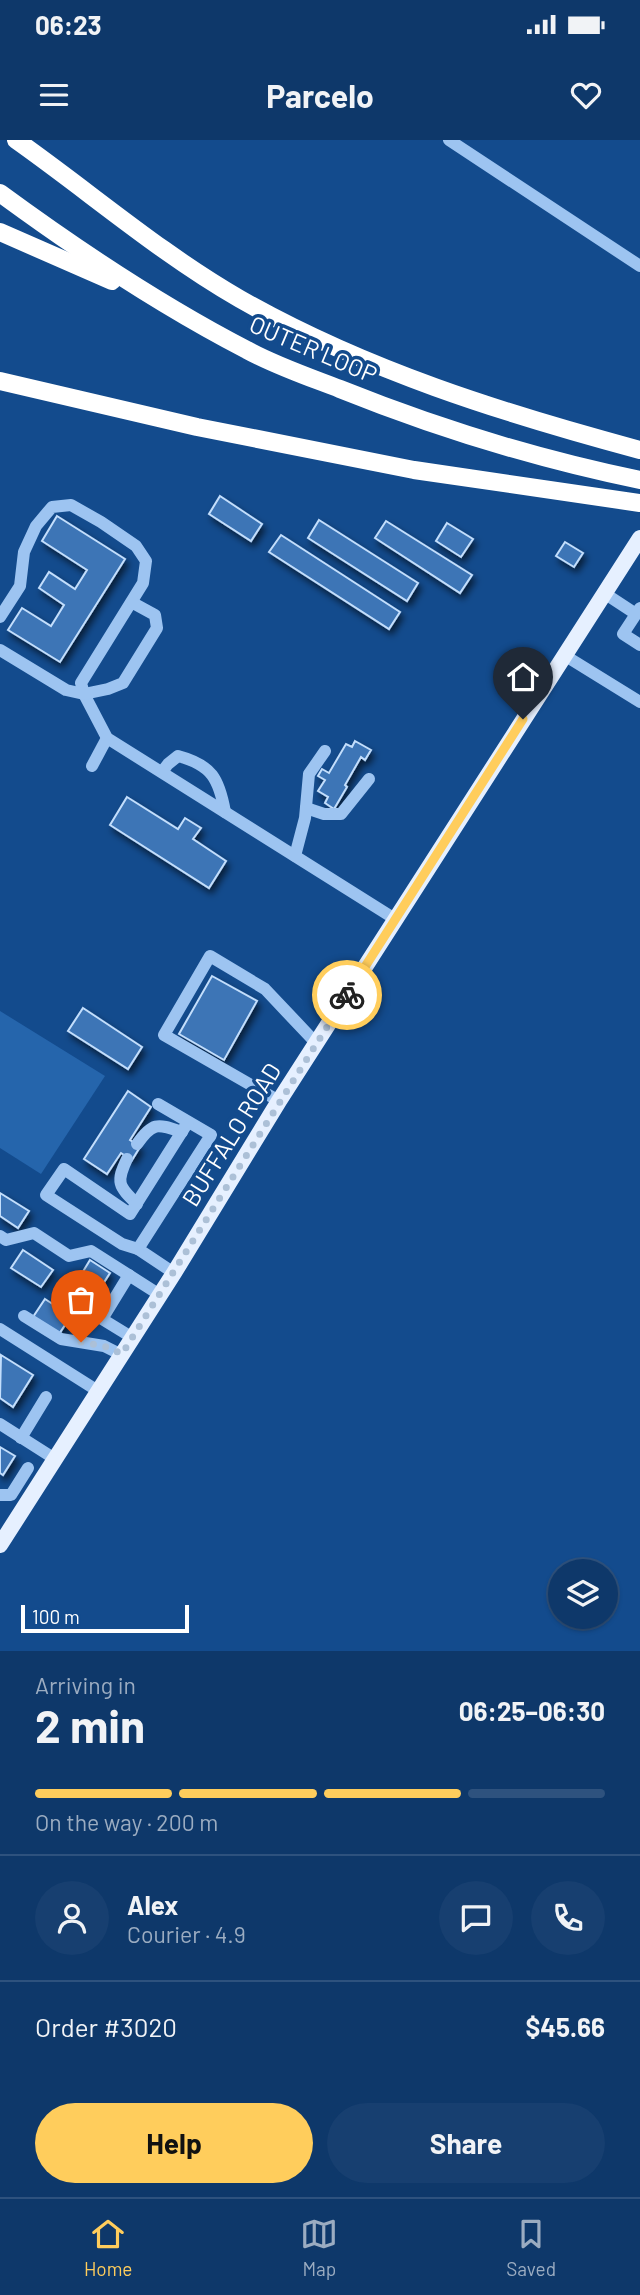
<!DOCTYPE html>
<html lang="en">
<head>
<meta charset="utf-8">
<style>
  body { margin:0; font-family:Barlow,sans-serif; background:#173f70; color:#f1f3f6; height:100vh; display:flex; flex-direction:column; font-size:26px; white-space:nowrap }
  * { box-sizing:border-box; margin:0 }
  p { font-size:23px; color:#9bacc1 }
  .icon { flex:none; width:38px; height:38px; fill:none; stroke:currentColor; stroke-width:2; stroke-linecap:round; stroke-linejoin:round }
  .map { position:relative; height:1511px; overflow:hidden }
  .sheet { display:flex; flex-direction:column; background:#0e386a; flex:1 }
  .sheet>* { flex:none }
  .fabs { position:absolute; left:548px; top:1419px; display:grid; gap:14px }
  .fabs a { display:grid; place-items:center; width:70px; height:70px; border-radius:50%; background:#0e386a; box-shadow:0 2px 5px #0004,0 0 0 2px #2e527e; font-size:35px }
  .scale { position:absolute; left:21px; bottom:18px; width:168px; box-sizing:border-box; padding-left:7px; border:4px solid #fff; border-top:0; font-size:19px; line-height:24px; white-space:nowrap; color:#fff; -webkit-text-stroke:5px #134b8d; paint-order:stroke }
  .pin { position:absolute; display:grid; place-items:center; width:60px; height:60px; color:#fff; margin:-72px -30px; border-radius:50% 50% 50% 0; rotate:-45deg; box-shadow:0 0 7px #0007 }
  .pin .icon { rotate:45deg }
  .courier { position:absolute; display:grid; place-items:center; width:70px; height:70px; margin:-35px; border:5px solid #ffcd5c; border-radius:50%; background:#fff; color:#222; box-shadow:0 2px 9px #0007 }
  .headline em { font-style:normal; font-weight:700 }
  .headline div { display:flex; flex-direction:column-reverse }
  .headline { display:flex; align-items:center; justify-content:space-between; height:119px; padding:0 35px }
  h1 { font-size:46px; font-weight:700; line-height:52px }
  .bar { display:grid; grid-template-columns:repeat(4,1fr); gap:10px 7px; align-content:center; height:84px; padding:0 35px }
  .bar i { height:9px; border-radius:5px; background:#2e527e }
  .bar .current { background:#ffcd5c }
  .bar p { grid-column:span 4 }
  .line { display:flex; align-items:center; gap:18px; padding:0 35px; border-top:2px solid #2e527e }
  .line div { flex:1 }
  .round { display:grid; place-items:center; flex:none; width:74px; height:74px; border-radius:37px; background:#173f70 }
  .action { display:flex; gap:14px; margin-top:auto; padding:14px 35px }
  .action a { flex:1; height:80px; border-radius:42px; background:#ffcd5c; color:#111; font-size:28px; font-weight:700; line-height:80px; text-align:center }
  .action a+a { background:#173f70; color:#f1f3f6 }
  .status { display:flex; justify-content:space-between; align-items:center; height:49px; padding:0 35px; background:#0e386a; direction:ltr }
  .status svg { height:19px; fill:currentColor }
  header { display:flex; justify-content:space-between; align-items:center; height:91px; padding:0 35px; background:#0e386a; font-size:32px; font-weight:700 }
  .tabs { display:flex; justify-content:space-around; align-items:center; height:98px; border-top:2px solid #2e527e; background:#0e386a; font-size:19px; color:#9bacc1 }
  .tabs a { display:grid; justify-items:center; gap:4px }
  .tabs .current { color:#ffcd5c }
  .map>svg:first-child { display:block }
  .green { fill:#2565ac }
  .building { fill:#3c75b6; stroke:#c3defc; stroke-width:2; filter:url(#shadow) }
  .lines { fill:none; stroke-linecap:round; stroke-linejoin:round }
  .minor { stroke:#9dc4f1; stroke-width:12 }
  .major { stroke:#e6f0ff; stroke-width:16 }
  .highway { stroke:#fff; stroke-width:18 }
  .done { stroke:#acc0d7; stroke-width:7; stroke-dasharray:0 12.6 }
  .route { stroke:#ffcd5c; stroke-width:9 }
  .labels { text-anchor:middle; stroke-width:7; stroke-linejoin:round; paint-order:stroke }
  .street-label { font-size:24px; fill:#fff; stroke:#134b8d }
</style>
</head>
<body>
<div class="status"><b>06:23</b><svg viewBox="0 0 49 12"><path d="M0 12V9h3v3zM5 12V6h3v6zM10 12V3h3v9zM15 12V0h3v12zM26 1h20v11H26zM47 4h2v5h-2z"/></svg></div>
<header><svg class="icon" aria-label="menu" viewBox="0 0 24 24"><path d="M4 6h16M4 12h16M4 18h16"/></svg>Parcelo<svg class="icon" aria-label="heart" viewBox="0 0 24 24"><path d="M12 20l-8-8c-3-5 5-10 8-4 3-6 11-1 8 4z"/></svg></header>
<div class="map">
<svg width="640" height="1511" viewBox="0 0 640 1511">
  <defs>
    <filter id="shadow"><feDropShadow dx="3" dy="5" stdDeviation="3.5" flood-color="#0009"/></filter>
  </defs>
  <rect width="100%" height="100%" fill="#134b8d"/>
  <!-- green -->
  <path class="green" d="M0,871L105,936L41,1034L0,1008Z"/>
  <!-- building -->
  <g class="building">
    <path d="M220,356L262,384L251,401L209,374Z"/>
    <path d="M57,376L125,419L60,522L8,490L22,468L51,486L64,465L39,448L49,432L75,449L87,430L42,401Z"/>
    <path d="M319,380L418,443L407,461L308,398Z"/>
    <path d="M386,381L472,435L460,453L375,398Z"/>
    <path d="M447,383L473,399L461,417L436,401Z"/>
    <path d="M281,395L400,472L389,489L269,412Z"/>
    <path d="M565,402L583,413L574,427L556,416Z"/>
    <path d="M355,601L371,610L365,620L361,617L345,645L347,647L334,669L325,663L328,657L318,651L325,640L318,636L322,629L329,633L346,604L352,607Z"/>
    <path d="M127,657L178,689L185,678L201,688L193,699L226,721L209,748L110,685Z"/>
    <path d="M212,836L257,861L224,920L179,894Z"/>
    <path d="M83,868L142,907L128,929L68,891Z"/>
    <path d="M128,951L151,967L130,1000L140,1007L132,1020L121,1013L107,1034L84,1019Z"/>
    <path d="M0,1053L29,1071L18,1088L0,1076Z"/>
    <path d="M23,1110L53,1130L41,1147L11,1128Z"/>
    <path d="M90,1120L110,1133L83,1175L64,1163Z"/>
    <path d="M45,1159L71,1176L59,1194L33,1177Z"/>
    <path d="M1,1215L33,1235L13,1267L0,1258Z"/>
    <path d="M0,1307L15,1316L3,1335L0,1333Z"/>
  </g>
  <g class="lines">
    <!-- minor -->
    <g class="minor">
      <path d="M449,0L640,126"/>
      <path d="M604,453L636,474"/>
      <path d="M640,468L623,494L640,505"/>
      <path d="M0,477L20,446L24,412L36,386L52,367L71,365L101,382L136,406L146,421L143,443L81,543L84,554L107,598L395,779"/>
      <path d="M0,510L66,550L84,554L108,549L123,543L157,488L155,475L133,463"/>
      <path d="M564,515L640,562"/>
      <path d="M92,626L107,598"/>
      <path d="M162,632L168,624L178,616C212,625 219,639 225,672"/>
      <path d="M306,668L324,674H341L369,639"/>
      <path d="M295,716L305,678L309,634L325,611"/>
      <path d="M279,961L164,895L210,816L265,849L316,903"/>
      <path d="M158,964L211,995L138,1109L174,1133"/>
      <path d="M137,1004C153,981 158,984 182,992"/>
      <path d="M127,1019C116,1042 118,1046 137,1064"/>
      <path d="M0,1096L6,1100L34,1093L69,1116L91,1111L160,1155"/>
      <path d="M138,1109L122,1104L46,1055L64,1029L130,1074L188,982"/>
      <path d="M129,1135L102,1179L133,1198"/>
      <path d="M24,1176L61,1199L104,1206L122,1215"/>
      <path d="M0,1189L98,1251"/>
      <path d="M0,1284L55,1319"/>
      <path d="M21,1298L46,1257"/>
      <path d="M0,1355H11L28,1328"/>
    </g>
    <!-- major -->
    <path class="major" d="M0,1405L174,1133L279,961L640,398"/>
    <!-- highway -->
    <g class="highway">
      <path d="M16,0C91,53 160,113 240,159C365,230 502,273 640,310"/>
      <path d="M0,53C79,111 160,165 247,210C276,226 309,237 340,249C437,288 538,319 640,340"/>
      <path d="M0,92L112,141"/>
      <path d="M0,241L197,287L414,330L640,363"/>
    </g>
  </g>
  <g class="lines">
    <!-- done -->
    <path class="done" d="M81,1202L104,1206L122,1214L347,855"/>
    <!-- route -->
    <path class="route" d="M347,855L523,579"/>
  </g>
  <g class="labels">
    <!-- street labels -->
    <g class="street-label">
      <text transform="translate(313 210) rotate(23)" y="8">OUTER LOOP</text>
      <text transform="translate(232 995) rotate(-58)" y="8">BUFFALO ROAD</text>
    </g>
  </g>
</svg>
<div class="fabs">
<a><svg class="icon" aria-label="layers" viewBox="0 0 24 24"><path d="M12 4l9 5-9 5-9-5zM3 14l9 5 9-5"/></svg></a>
</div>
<div class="scale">100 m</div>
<div class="pin" style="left:81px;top:1202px;background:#ea580c"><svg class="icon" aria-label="bag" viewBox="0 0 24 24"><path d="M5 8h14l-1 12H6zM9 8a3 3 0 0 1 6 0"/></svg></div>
<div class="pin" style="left:523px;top:579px;background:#1f2937"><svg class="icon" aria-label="home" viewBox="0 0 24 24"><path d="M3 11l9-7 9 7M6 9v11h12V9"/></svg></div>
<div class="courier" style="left:347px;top:855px"><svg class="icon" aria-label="bike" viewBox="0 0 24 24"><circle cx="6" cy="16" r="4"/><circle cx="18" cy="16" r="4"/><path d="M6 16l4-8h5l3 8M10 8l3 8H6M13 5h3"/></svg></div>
</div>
<section class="sheet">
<div class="headline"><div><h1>2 min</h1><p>Arriving in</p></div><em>06:25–06:30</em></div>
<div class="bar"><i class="current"></i><i class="current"></i><i class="current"></i><i></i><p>On the way · 200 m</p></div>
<div class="line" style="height:126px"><a class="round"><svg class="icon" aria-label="person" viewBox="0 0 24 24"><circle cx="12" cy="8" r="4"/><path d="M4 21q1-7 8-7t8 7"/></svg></a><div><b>Alex</b><p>Courier · 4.9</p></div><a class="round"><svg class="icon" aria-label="chat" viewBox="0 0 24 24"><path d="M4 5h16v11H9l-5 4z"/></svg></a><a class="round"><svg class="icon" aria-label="phone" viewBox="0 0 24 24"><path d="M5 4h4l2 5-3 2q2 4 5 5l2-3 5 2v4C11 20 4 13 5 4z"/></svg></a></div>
<div class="line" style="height:91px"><div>Order #3020</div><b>$45.66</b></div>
<div class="action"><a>Help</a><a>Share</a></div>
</section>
<nav class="tabs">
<a class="current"><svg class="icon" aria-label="home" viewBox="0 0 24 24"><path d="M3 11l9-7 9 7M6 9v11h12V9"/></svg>Home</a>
<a><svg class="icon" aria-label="map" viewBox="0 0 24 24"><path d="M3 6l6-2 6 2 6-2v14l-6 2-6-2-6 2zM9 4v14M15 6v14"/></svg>Map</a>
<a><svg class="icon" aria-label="saved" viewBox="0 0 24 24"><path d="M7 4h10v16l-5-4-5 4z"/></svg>Saved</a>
</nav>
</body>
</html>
